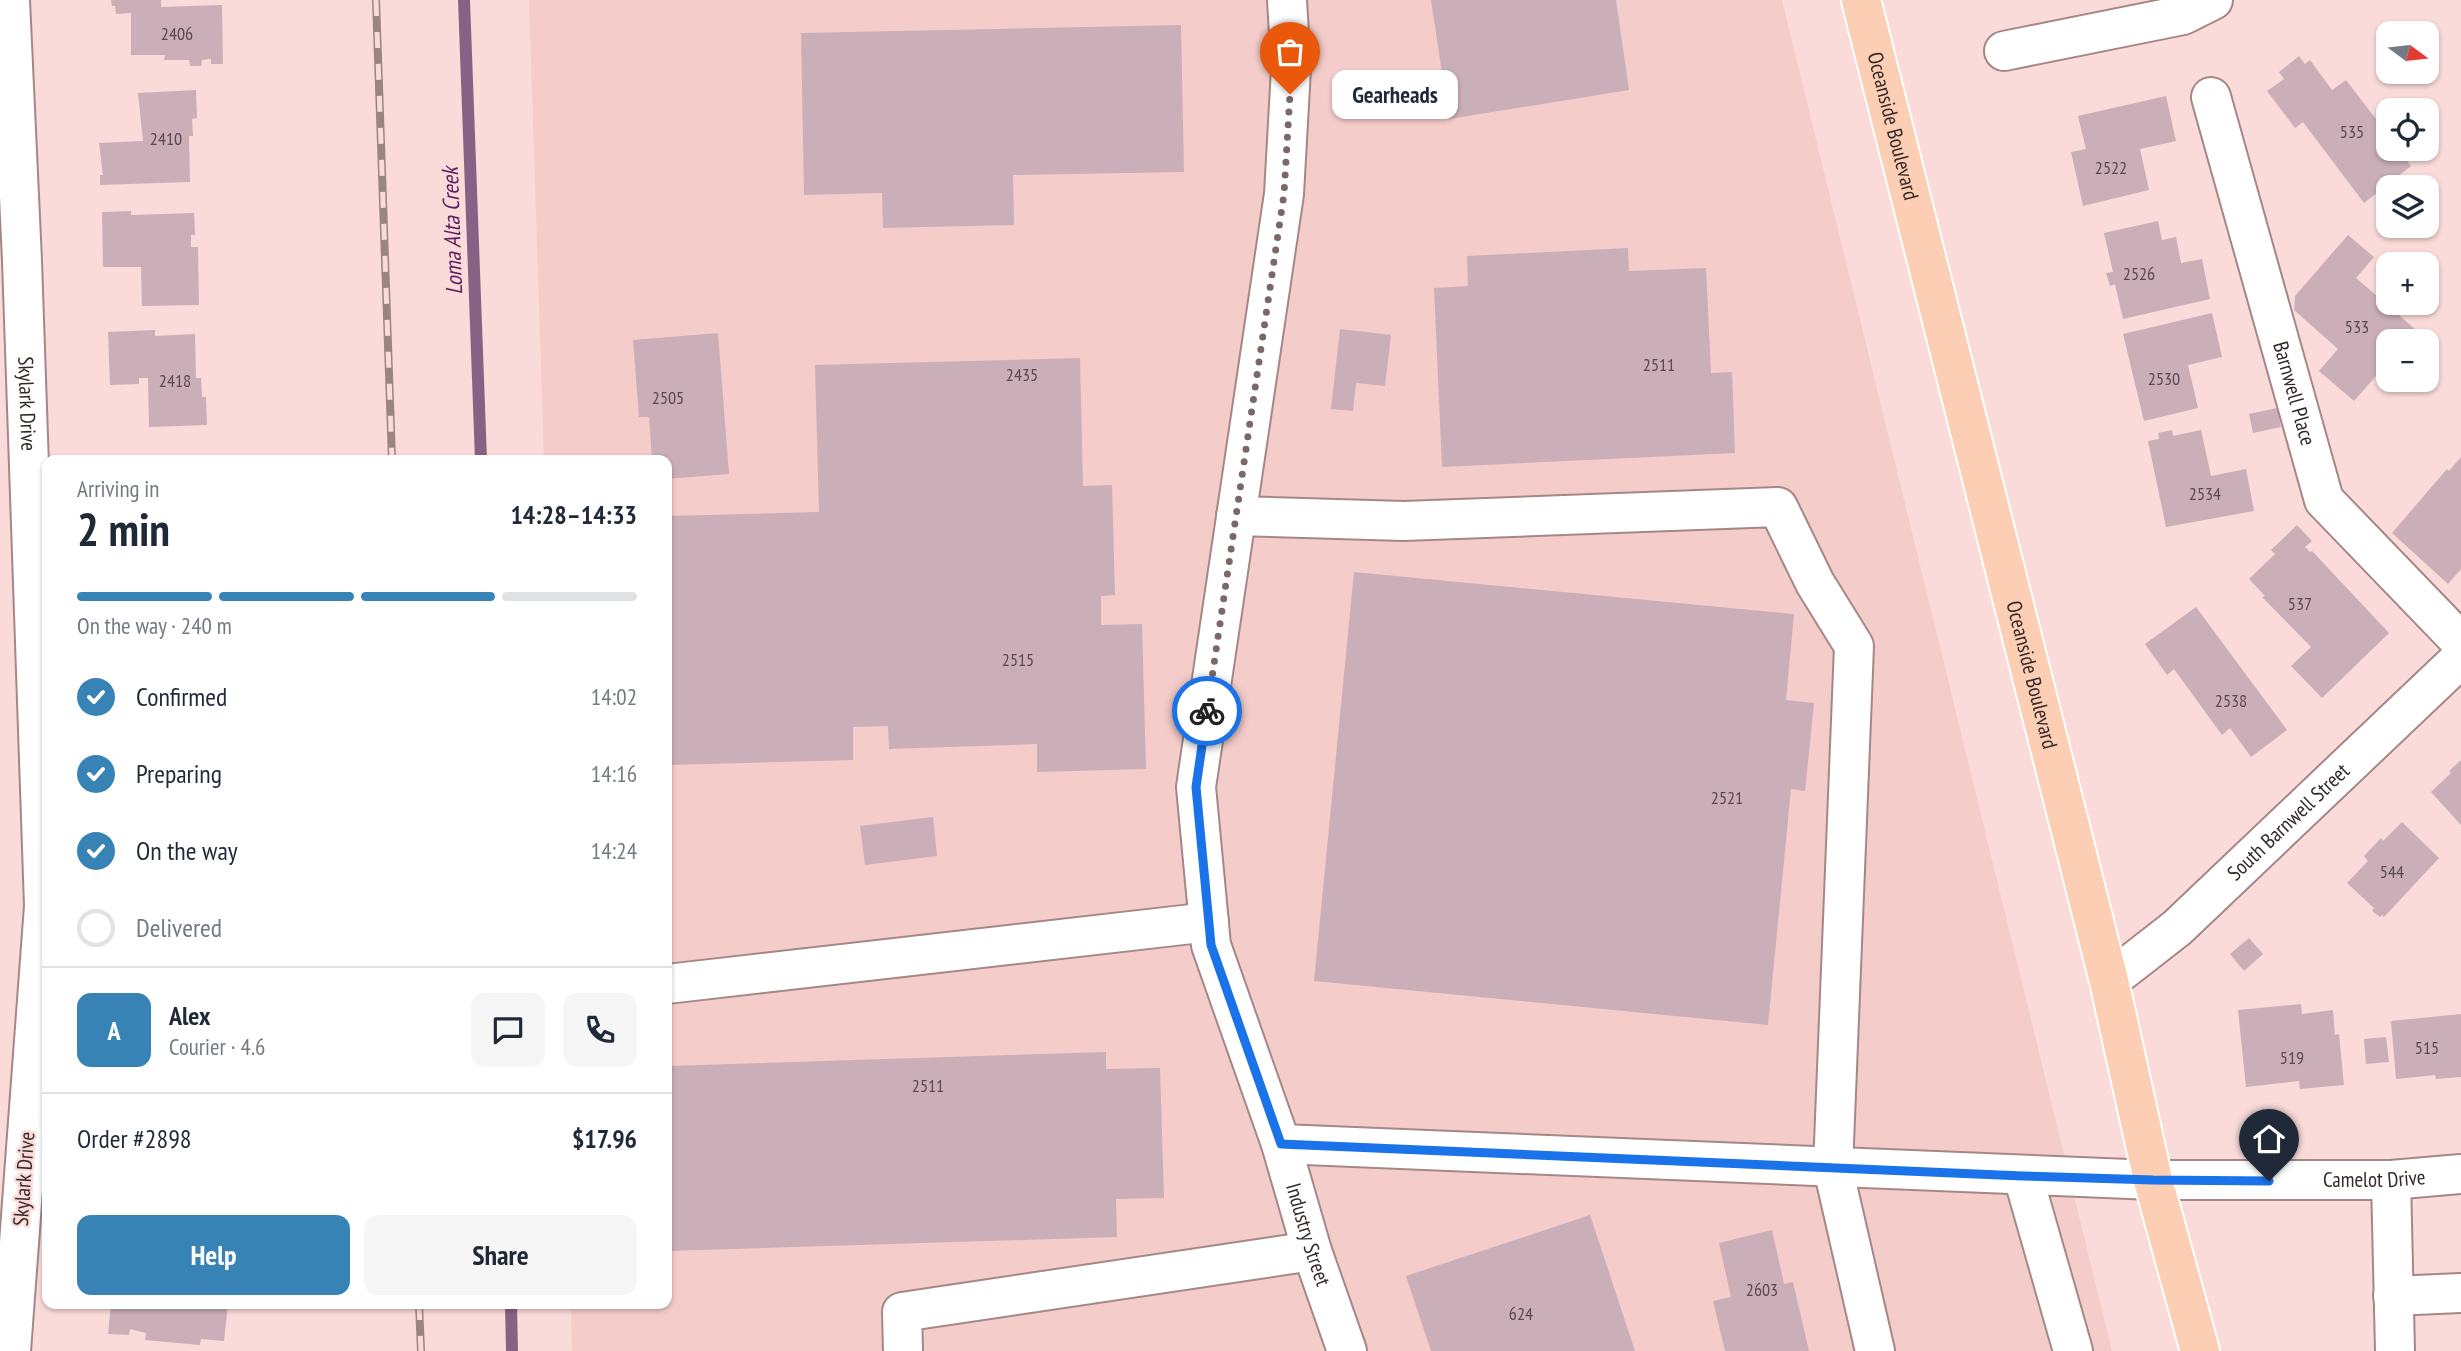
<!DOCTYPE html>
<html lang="en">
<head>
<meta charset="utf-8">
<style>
  body { margin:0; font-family:"PT Sans Narrow",sans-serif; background:#f6f6f7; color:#1f2937; height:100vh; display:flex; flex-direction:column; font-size:26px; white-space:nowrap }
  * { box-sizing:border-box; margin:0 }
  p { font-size:23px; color:#747a83 }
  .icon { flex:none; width:38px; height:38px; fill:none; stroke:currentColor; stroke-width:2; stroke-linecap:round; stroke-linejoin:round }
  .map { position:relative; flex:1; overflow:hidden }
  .drawer { position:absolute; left:42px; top:455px; width:630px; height:854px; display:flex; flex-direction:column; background:#fff; border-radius:14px; box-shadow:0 2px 5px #0004 }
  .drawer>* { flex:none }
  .needle { width:46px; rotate:105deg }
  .controls { position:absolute; left:2376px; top:21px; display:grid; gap:14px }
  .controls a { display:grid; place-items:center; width:63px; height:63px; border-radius:14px; background:#fff; box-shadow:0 2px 5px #0004; font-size:35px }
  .pin { position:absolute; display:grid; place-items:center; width:60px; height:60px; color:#fff; margin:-72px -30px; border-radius:50% 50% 50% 0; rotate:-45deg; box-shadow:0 0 7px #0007 }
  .pin .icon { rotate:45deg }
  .courier { position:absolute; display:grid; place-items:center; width:70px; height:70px; margin:-35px; border:5px solid #1a73e8; border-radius:50%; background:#fff; color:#222; box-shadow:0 2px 9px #0007 }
  .bubble { position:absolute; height:49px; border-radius:14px; background:#fff; box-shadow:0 2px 5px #0004; font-size:23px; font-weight:800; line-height:49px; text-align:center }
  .head em { font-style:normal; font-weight:800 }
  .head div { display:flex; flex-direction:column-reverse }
  .head { display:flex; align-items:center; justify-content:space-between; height:119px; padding:0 35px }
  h1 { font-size:46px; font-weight:800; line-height:52px }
  .bar { display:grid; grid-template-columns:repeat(4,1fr); gap:10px 7px; align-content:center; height:84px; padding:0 35px }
  .bar i { height:9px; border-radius:5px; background:#e0e1e3 }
  .bar .current { background:#3883b6 }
  .bar p { grid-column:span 4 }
  .line { display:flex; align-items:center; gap:18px; padding:0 35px; border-top:2px solid #e0e1e3 }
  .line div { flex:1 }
  .round { display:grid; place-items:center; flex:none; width:74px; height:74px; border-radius:14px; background:#f6f6f7 }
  ol { padding:0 35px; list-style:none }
  li { display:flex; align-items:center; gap:21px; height:77px }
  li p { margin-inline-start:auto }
  li .icon { padding:7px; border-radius:50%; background:#3883b6; color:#fff; stroke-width:4 }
  li:last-child { color:#747a83 }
  li i { width:38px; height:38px; border:4px solid #e0e1e3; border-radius:50% }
  .button { display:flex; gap:14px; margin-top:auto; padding:14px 35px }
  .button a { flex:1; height:80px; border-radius:14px; background:#3883b6; color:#fff; font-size:28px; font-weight:800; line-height:80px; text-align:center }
  .button a+a { background:#f6f6f7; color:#1f2937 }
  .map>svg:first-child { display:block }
  .built { fill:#f4cdca }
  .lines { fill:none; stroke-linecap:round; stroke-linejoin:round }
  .stream { stroke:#886284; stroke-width:12 }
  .building { fill:#caaeb8 }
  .minor-casing { stroke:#a48886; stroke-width:42 }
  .major-casing { stroke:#fff; stroke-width:42 }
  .minor { stroke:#fff; stroke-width:38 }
  .major { stroke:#fcceb3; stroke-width:38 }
  .rail-casing { stroke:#9a8583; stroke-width:8 }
  .rail { stroke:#fadbd9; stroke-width:5; stroke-dasharray:16; stroke-linecap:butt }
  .done { stroke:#7a6766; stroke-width:7; stroke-dasharray:0 12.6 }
  .route { stroke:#1a73e8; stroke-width:9 }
  .labels { text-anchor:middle; stroke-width:5; stroke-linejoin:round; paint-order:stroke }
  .number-label { font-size:18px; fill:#5a4a4c }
  .street-label { font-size:21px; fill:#352928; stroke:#fadbd9 }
  .water-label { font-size:23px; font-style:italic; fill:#5f2260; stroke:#fadbd9 }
</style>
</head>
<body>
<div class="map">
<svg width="2461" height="1351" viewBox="0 0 2461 1351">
  <rect width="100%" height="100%" fill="#fadbd9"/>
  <!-- built -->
  <path class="built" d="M529,0H1782L2112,1351H572L571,1304H667V460H544Z"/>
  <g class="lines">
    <!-- stream -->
    <g class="stream">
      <path d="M464,0L481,460"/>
      <path d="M511,1304L512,1351"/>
    </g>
  </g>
  <!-- building -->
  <g class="building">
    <path d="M111,0H161V7L222,5L223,64H211V59L202,60L201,66H190L189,60H164L165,55H131V13L116,14L115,6H112Z"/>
    <path d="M1431,0H1616L1629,90L1449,119Z"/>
    <path d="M1181,25L1184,172L1013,175L1014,225L883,228L882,193L804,195L801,33Z"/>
    <path d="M2299,56L2305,64L2310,60L2332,90L2346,80L2389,136V149H2398L2411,166L2364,203L2303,122L2295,128L2267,91L2284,79L2279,72Z"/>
    <path d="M196,90L197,118L192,119L193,136H189L190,182L100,185V175H103L99,143L143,141L138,93Z"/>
    <path d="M2166,96L2176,141L2140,149L2149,190L2083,206L2071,152L2086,149L2078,116Z"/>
    <path d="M131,211V215L194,213L195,235H191V247H198L199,305L142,306L141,267H103L102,212Z"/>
    <path d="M2158,221L2162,240L2176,237L2181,263L2202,259L2210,299L2123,319L2115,284L2110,286L2106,273L2113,272L2104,233Z"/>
    <path d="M2348,235L2374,257L2356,278L2416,330L2405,341H2389V361L2354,401L2319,371L2338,349L2294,310L2295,296Z"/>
    <path d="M1628,248L1629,271L1706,268L1711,373L1732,372L1735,453L1442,467L1434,288L1468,286L1467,256Z"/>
    <path d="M2212,313L2222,357L2188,365L2198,408L2144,421L2123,334Z"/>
    <path d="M1340,329L1391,335L1385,386L1356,383L1353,411L1331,409Z"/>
    <path d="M155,330V336L195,334L196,378H201L202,397H206L207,425L149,427L148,378H139V384L110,385L108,332Z"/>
    <path d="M718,333L729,474L667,479V460H652L649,417H639L633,340Z"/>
    <path d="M1080,358L1083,486L1112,485L1115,595L1101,596V625L1142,624L1146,769L1037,772V744L889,749L888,726L853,727V760L667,765V516L819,512L815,365Z"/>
    <path d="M2277,408L2281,427L2253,433L2249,414Z"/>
    <path d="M2172,430L2173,436L2201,430L2211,476L2246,469L2254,511L2166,527L2148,441L2159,439L2158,433Z"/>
    <path d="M159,455V457H229V460H113V456Z"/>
    <path d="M2461,457V569L2448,584L2392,533L2447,469L2449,471Z"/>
    <path d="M2297,525L2312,541L2305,547L2310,552L2312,551L2389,633L2322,698L2291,666L2311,647L2262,597L2265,596L2249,579L2275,554L2271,550Z"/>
    <path d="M1354,572L1794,614L1786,700L1814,703L1805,791L1791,789L1768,1025L1314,981Z"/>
    <path d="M2196,607L2287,730L2251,757L2230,728L2222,735L2174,669L2167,675L2145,644Z"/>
    <path d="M2461,760V825L2431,792L2451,773L2449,771Z"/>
    <path d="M933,817L937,856L865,865L860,826Z"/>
    <path d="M2402,822L2439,858L2384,917L2382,915L2380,917L2372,911L2374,908L2347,883L2368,861L2364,856L2381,838L2383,841Z"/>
    <path d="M2249,938L2263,954L2244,971L2230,954Z"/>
    <path d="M2301,1004L2302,1014L2333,1010L2335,1035L2339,1034L2344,1085L2300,1089L2299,1081L2246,1087L2238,1010Z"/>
    <path d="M2461,1014V1077L2436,1079L2435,1075L2396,1079L2391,1021Z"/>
    <path d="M2386,1037L2389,1062L2366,1064L2364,1039Z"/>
    <path d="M1106,1052V1069L1160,1068L1164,1198L1116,1199L1117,1237L668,1251L667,1066Z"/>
    <path d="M1590,1215L1635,1351H1431L1406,1276Z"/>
    <path d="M1772,1230L1784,1284L1793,1282L1809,1351H1725L1713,1301L1731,1297L1719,1243Z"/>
    <path d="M111,1304H228L224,1341L201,1339L200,1345L145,1340L146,1333L130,1329L129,1335L108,1334Z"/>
  </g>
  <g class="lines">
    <!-- minor casing -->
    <g class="minor-casing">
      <g id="minor">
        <path id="s1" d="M10,0L22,261L44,906L11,1351"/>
        <path id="s2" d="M1287,0L1291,69L1284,194L1196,787L1211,945L1281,1144L1312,1251L1347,1351"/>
        <path d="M2004,51L2183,15L2213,0"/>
        <path id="s3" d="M2211,97L2324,500L2461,642"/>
        <path d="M1236,516L1404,521L1778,507L1815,583L1854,646L1833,1168L1875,1351"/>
        <path id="s4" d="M2109,981L2177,928L2461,658"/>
        <path d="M667,984L1209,922"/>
        <path id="s5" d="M1281,1144L2153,1180H2391L2461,1174"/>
        <path d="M2023,1176L2073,1351"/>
        <path d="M2391,1180L2395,1351"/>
        <path d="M2393,1296L2461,1293"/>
        <path d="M903,1351L902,1312L1312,1251"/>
      </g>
    </g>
    <!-- major casing -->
    <g class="major-casing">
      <g id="major">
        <path id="s6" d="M1861,0L2109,981L2153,1180L2200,1351"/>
      </g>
    </g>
    <!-- minor -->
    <use href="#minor" class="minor"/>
    <!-- major -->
    <use href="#major" class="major"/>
    <!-- rail casing -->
    <g class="rail-casing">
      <g id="rail">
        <path d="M376,0L392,460"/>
        <path d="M419,1304L421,1351"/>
      </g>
    </g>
    <!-- rail -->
    <use href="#rail" class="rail"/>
  </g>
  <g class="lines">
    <!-- done -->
    <path class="done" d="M1207,711L1284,194L1290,94"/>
    <!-- route -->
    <path class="route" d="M1207,711L1196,787L1211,945L1281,1144L2023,1176L2153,1180L2269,1181"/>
  </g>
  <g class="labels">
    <!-- number labels -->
    <g class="number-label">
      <text x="177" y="40">2406</text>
      <text x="2352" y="138">535</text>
      <text x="166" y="145">2410</text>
      <text x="2111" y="174">2522</text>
      <text x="2139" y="280">2526</text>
      <text x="2357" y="333">533</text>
      <text x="1659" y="371">2511</text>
      <text x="1022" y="381">2435</text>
      <text x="2164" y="385">2530</text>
      <text x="175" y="387">2418</text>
      <text x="668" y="404">2505</text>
      <text x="2205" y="500">2534</text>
      <text x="2300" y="610">537</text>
      <text x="1018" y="666">2515</text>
      <text x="2231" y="707">2538</text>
      <text x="1727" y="804">2521</text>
      <text x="2392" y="878">544</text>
      <text x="2427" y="1054">515</text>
      <text x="2292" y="1064">519</text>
      <text x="928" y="1092">2511</text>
      <text x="1762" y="1296">2603</text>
      <text x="1521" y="1320">624</text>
    </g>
    <!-- street labels -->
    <g class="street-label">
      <text dy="7" stroke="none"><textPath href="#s6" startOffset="130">Oceanside Boulevard</textPath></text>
      <text dy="7" stroke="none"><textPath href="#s3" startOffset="308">Barnwell Place</textPath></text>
      <text dy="7" stroke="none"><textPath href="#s1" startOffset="404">Skylark Drive</textPath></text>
      <text dy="7" stroke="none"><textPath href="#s6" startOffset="696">Oceanside Boulevard</textPath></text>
      <text dy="7" stroke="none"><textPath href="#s4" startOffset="240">South Barnwell Street</textPath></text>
      <text dy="7" stroke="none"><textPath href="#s5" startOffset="1094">Camelot Drive</textPath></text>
      <text transform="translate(24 1179) rotate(-86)" y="7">Skylark Drive</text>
      <text dy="7" stroke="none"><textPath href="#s2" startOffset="1258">Industry Street</textPath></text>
    </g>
    <!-- water labels -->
    <g class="water-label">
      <text transform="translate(452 231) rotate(-92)" y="8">Loma Alta Creek</text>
    </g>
  </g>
</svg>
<div class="controls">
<a><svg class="needle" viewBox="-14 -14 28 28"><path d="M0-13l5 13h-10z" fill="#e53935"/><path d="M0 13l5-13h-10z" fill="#747a83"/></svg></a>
<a><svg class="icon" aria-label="locate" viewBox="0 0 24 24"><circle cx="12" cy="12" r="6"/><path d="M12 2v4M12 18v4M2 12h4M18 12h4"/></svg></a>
<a><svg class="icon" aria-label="layers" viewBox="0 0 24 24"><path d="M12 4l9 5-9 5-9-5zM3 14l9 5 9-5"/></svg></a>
<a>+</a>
<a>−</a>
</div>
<div class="pin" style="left:1290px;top:94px;background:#ea580c"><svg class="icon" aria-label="bag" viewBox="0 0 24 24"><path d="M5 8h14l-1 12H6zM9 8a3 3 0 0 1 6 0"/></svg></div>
<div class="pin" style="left:2269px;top:1181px;background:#1f2937"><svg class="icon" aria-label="home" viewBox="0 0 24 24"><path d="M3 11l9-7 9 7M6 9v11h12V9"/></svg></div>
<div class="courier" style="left:1207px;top:711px"><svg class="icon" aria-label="bike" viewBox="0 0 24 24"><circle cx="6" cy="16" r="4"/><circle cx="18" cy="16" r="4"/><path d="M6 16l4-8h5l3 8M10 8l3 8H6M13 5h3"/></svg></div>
<div class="bubble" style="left:1332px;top:70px;width:126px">Gearheads</div>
<section class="drawer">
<div class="head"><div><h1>2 min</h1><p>Arriving in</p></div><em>14:28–14:33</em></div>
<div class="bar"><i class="current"></i><i class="current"></i><i class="current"></i><i></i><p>On the way · 240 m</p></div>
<ol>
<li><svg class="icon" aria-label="check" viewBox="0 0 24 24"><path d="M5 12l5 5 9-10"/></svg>Confirmed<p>14:02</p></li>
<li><svg class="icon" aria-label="check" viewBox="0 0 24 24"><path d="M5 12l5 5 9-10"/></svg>Preparing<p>14:16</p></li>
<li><svg class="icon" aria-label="check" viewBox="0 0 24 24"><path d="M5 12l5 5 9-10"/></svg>On the way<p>14:24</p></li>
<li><i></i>Delivered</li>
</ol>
<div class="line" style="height:126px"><b class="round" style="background:#3883b6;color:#fff">A</b><div><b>Alex</b><p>Courier · 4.6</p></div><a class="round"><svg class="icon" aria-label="chat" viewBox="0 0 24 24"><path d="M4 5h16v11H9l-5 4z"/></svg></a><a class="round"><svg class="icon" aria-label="phone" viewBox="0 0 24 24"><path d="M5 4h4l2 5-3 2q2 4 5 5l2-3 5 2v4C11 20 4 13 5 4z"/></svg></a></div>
<div class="line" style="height:91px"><div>Order #2898</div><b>$17.96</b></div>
<div class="button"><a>Help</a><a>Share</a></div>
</section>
</div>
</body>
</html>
